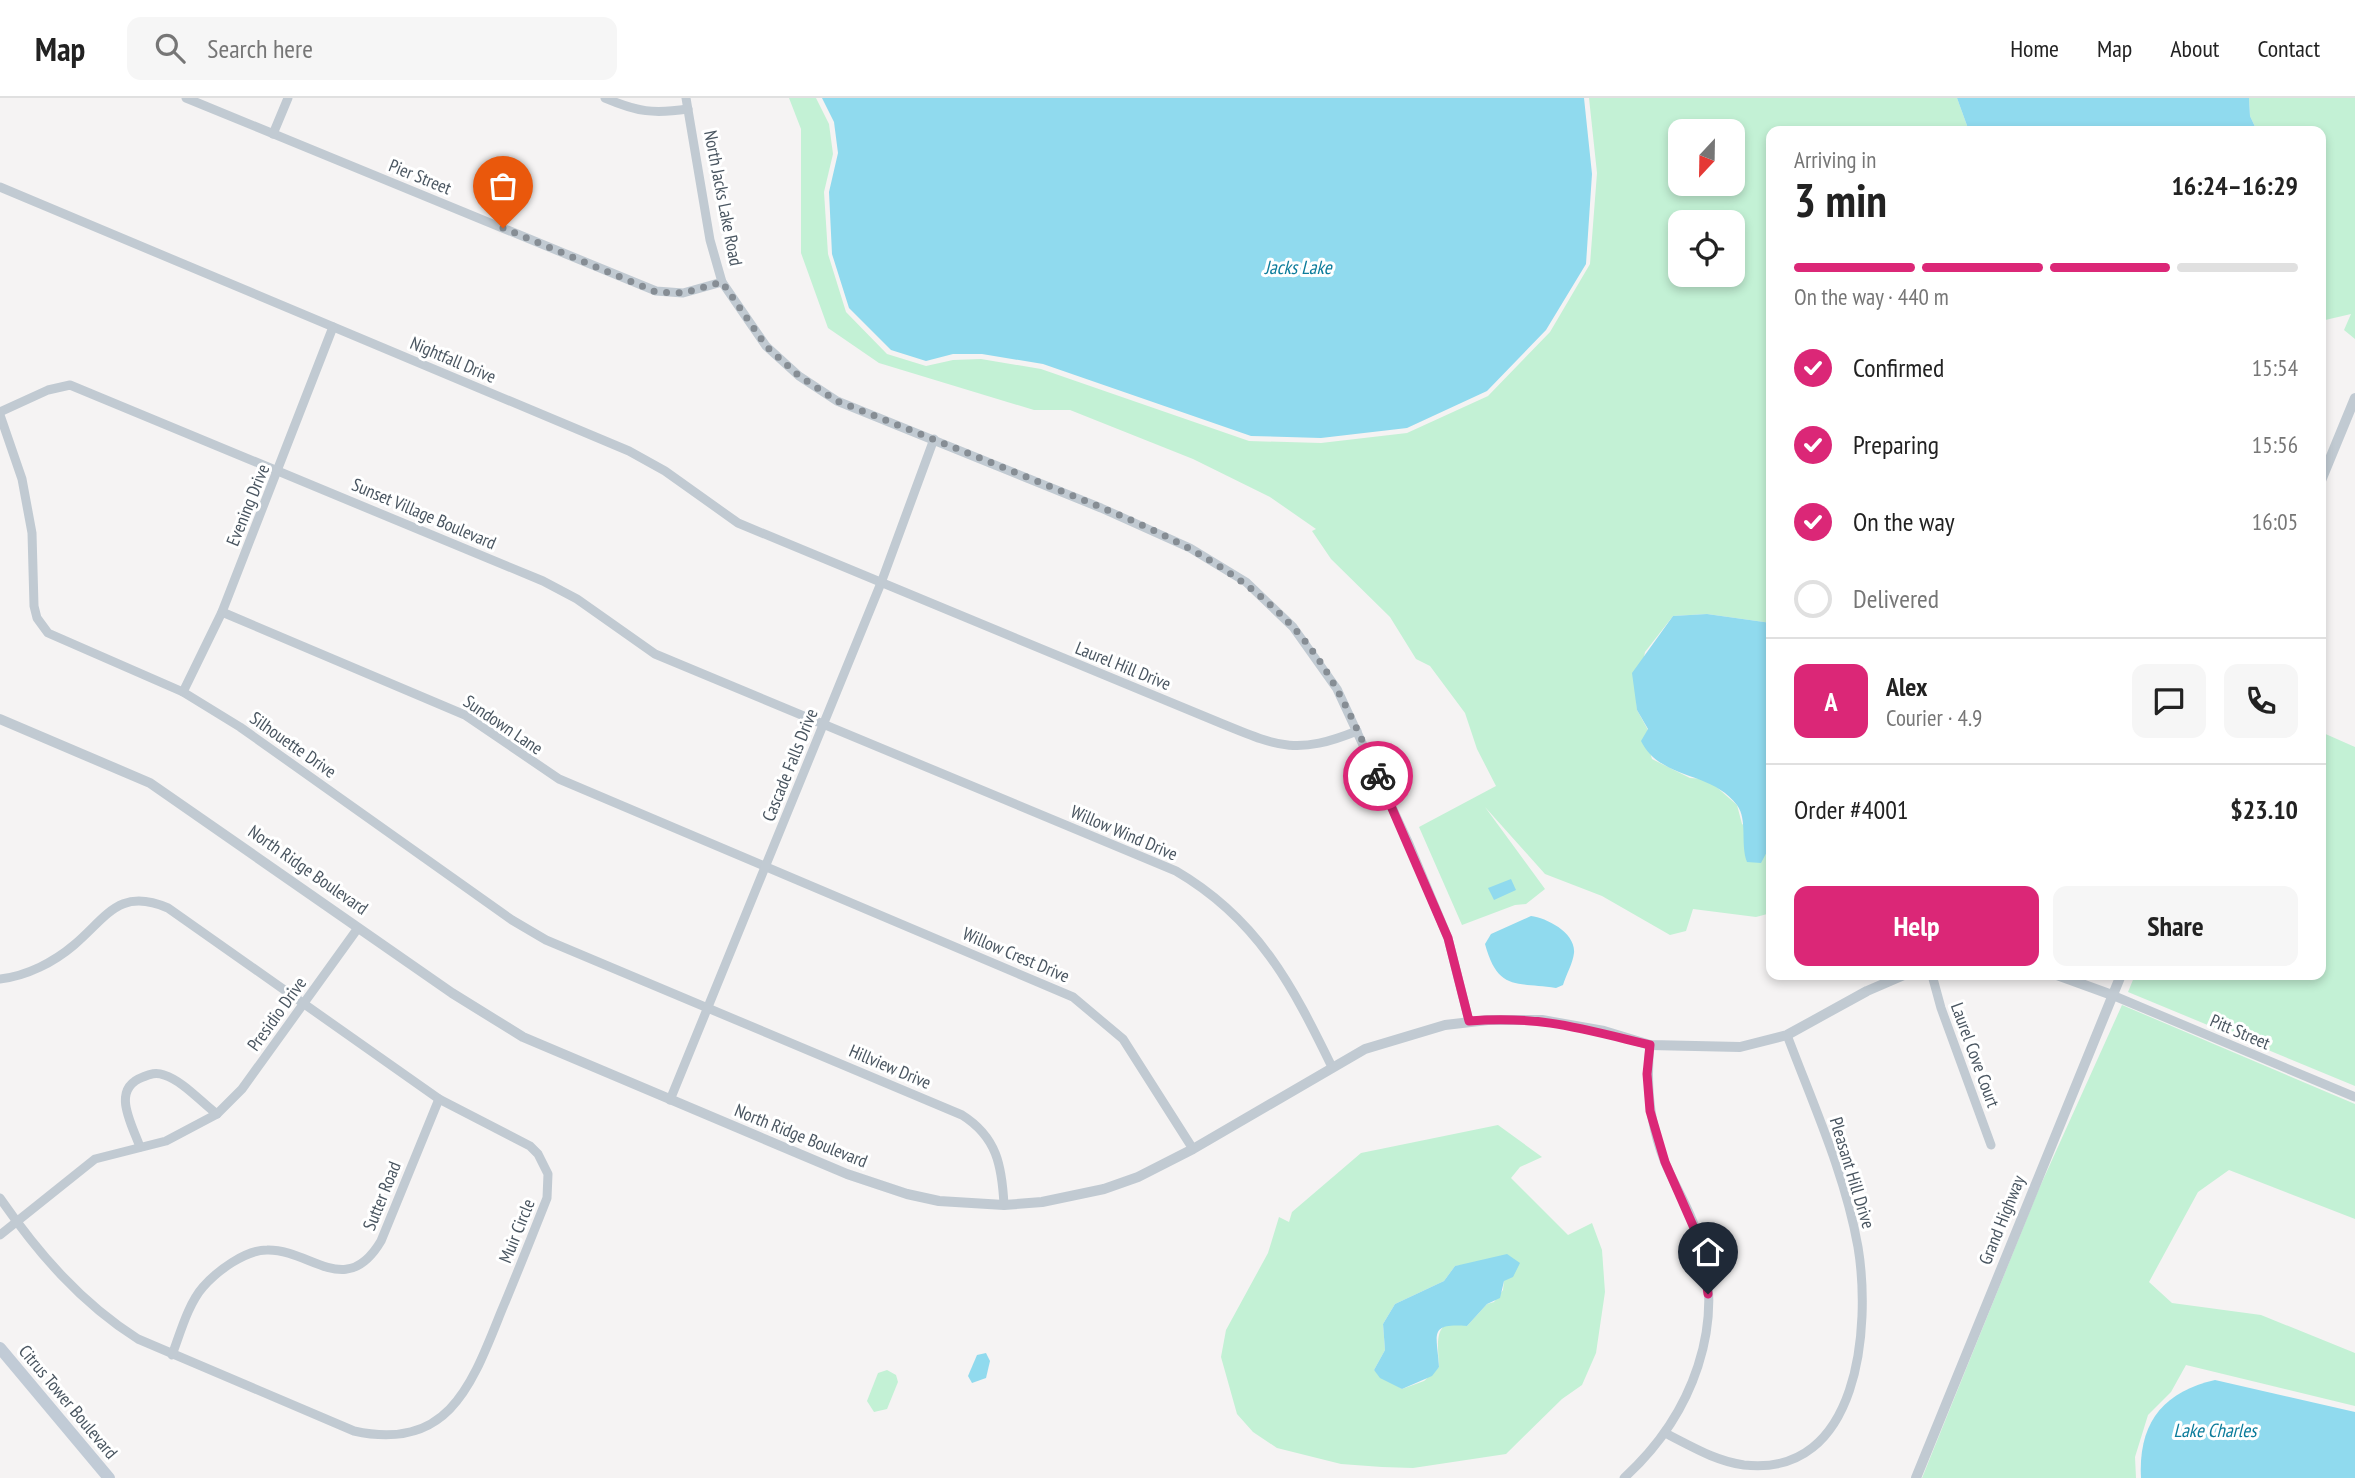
<!DOCTYPE html>
<html lang="en">
<head>
<meta charset="utf-8">
<style>
  body { margin:0; font-family:"PT Sans Narrow",sans-serif; background:#f6f6f6; color:#222; height:100vh; display:flex; flex-direction:column; font-size:26px; white-space:nowrap }
  * { box-sizing:border-box; margin:0 }
  p { font-size:23px; color:#767676 }
  .icon { flex:none; width:38px; height:38px; fill:none; stroke:currentColor; stroke-width:2; stroke-linecap:round; stroke-linejoin:round }
  .map { position:relative; flex:1; overflow:hidden }
  .drawer { position:absolute; left:1766px; top:28px; width:560px; height:854px; display:flex; flex-direction:column; background:#fff; border-radius:14px; box-shadow:0 4px 10px #0003 }
  .drawer>* { flex:none }
  .needle { width:46px; rotate:202deg }
  .buttons { position:absolute; left:1668px; top:21px; display:grid; gap:14px }
  .buttons a { display:grid; place-items:center; width:77px; height:77px; border-radius:14px; background:#fff; box-shadow:0 4px 10px #0003; font-size:35px }
  .pin { position:absolute; display:grid; place-items:center; width:60px; height:60px; color:#fff; margin:-72px -30px; border-radius:50% 50% 50% 0; rotate:-45deg; box-shadow:0 0 7px #0007 }
  .pin .icon { rotate:45deg }
  .courier { position:absolute; display:grid; place-items:center; width:70px; height:70px; margin:-35px; border:5px solid #db2777; border-radius:50%; background:#fff; color:#222; box-shadow:0 2px 9px #0007 }
  .summary em { font-style:normal; font-weight:700 }
  .summary div { display:flex; flex-direction:column-reverse }
  .summary { display:flex; align-items:center; justify-content:space-between; height:119px; padding:0 28px }
  h1 { font-size:46px; font-weight:700; line-height:52px }
  .bar { display:grid; grid-template-columns:repeat(4,1fr); gap:10px 7px; align-content:center; height:84px; padding:0 28px }
  .bar i { height:9px; border-radius:5px; background:#e0e0e0 }
  .bar .active { background:#db2777 }
  .bar p { grid-column:span 4 }
  .line { display:flex; align-items:center; gap:18px; padding:0 28px; border-top:2px solid #e0e0e0 }
  .line div { flex:1 }
  .round { display:grid; place-items:center; flex:none; width:74px; height:74px; border-radius:14px; background:#f6f6f6 }
  ol { padding:0 28px; list-style:none }
  li { display:flex; align-items:center; gap:21px; height:77px }
  li p { margin-inline-start:auto }
  li .icon { padding:7px; border-radius:50%; background:#db2777; color:#fff; stroke-width:4 }
  li:last-child { color:#767676 }
  li i { width:38px; height:38px; border:4px solid #e0e0e0; border-radius:50% }
  .button { display:flex; gap:14px; margin-top:auto; padding:14px 28px }
  .button a { flex:1; height:80px; border-radius:14px; background:#db2777; color:#fff; font-size:28px; font-weight:700; line-height:80px; text-align:center }
  .button a+a { background:#f6f6f6; color:#222 }
  header { display:flex; align-items:center; gap:42px; box-sizing:border-box; height:98px; padding:0 35px; background:#fff; border-bottom:2px solid #e0e0e0 }
  header strong { font-size:33px }
  nav { display:flex; gap:38px; margin-inline-start:auto; font-size:24px }
  .search { width:490px; height:63px; background:#f6f6f6; display:flex; align-items:center; gap:18px; box-sizing:border-box; padding:0 24px; border-radius:14px; color:#767676; font-size:26px }
  .map>svg:first-child { display:block }
  .green { fill:#c3f1d5; fill-rule:evenodd }
  .water { fill:#90daee }
  .lines { fill:none; stroke-linecap:round; stroke-linejoin:round }
  .minor { stroke:#c1cad2; stroke-width:9 }
  .tertiary { stroke:#c1cad2; stroke-width:10 }
  .secondary { stroke:#c1cbd6; stroke-width:12 }
  .done { stroke:#868d94; stroke-width:7; stroke-dasharray:0 12.6 }
  .route { stroke:#db2777; stroke-width:9 }
  .labels { text-anchor:middle; stroke-width:6; stroke-linejoin:round; paint-order:stroke }
  .street-label { font-size:18px; fill:#4a5661; stroke:#fff }
  .water-label { font-size:19px; font-style:italic; fill:#0c7c9b; stroke:#fff }
</style>
</head>
<body>
<header>
<strong>Map</strong>
<div class="search"><svg class="icon" aria-label="search" viewBox="0 0 24 24"><circle cx="10" cy="10" r="6"/><path d="M15 15l6 6"/></svg>Search here</div>
<nav><a>Home</a><a>Map</a><a>About</a><a>Contact</a></nav>
</header>
<div class="map">
<svg width="2355" height="1380" viewBox="0 0 2355 1380">
  <rect width="100%" height="100%" fill="#f5f3f3"/>
  <!-- green -->
  <g class="green">
    <path d="M789,0H816L829,26L833,56L824,94L828,156L846,214L887,256L926,268L953,262L981,261L1041,271L1249,343L1321,345L1407,335L1488,298L1550,234L1590,166L1597,75L1589,0H1957L1969,33H1771V525L1707,516L1673,518L1645,554L1636,598L1637,612L1648,632L1645,638L1652,661L1690,680L1704,681L1713,686L1737,707L1742,726L1771,747L1766,731L1771,727V815L1756,819L1693,811L1686,833L1670,837L1602,798L1545,776L1485,709L1545,791L1526,806L1515,807L1462,827L1419,729L1496,688L1477,651L1465,615L1430,568L1416,561L1390,519L1331,461L1312,433L1316,431L1270,399L1193,361L1070,312H1034L879,265L828,230L801,155V31ZM1680,33H1732V86H1680ZM1680,124H1732V177H1680Z"/>
    <path d="M2249,0H2355V241L2344,232L2351,216L2321,223L2320,33H2257L2250,18Z"/>
    <path d="M2321,634L2355,649V988L2128,894L2135,877H2320Z"/>
    <path d="M2122,907L2355,1006V1121L2229,1072L2198,1094L2149,1184L2172,1205L2261,1217L2355,1255V1308L2186,1267L2171,1294L2148,1317L2135,1359L2136,1380H1922L2038,1093Z"/>
    <path d="M1498,1027L1542,1059L1520,1069L1511,1080L1568,1137L1592,1125L1602,1152L1605,1194L1596,1255L1582,1287L1562,1301L1506,1356L1413,1370L1382,1369L1341,1366L1277,1350L1253,1334L1237,1316L1221,1259L1226,1232L1268,1155L1279,1119L1289,1124L1292,1114L1361,1055ZM1471,1166L1504,1183L1503,1192L1494,1204L1487,1206L1467,1228C1432,1217 1438,1245 1439,1269L1424,1283L1402,1291L1374,1272L1385,1252L1383,1226L1395,1206L1444,1183L1455,1168Z"/>
    <path d="M887,1272L896,1277L898,1284L887,1311L874,1314L867,1303L878,1275Z"/>
  </g>
  <!-- water -->
  <g class="water">
    <path d="M822,0H1584L1592,76L1586,166L1546,232L1487,293L1407,330L1321,340L1251,338L1043,266L982,256H953L926,263L891,252L849,210L832,156L829,94L838,55L834,24Z"/>
    <path d="M1957,0H2249L2250,18L2257,33H1969Z"/>
    <path d="M1707,516L1771,525V727L1766,731L1771,746L1761,765L1747,764C1740,746 1748,722 1737,707C1712,673 1660,682 1641,643L1648,631L1637,612L1632,575L1673,518Z"/>
    <path d="M1511,781L1516,792L1494,802L1488,790Z"/>
    <path d="M1531,818C1547,820 1576,835 1574,855C1573,865 1566,877 1563,887L1556,890C1515,884 1498,893 1485,846L1491,836Z"/>
    <path d="M1507,1156L1520,1165L1513,1179L1504,1183L1500,1200L1487,1206L1467,1228C1428,1225 1437,1236 1439,1269L1432,1278L1402,1291L1380,1280L1374,1272L1385,1252L1383,1226L1395,1206L1444,1183L1455,1168Z"/>
    <path d="M986,1255L990,1263L986,1280L972,1285L968,1278L977,1257Z"/>
    <path d="M2215,1282L2355,1314V1380H2141C2138,1325 2163,1294 2215,1282Z"/>
  </g>
  <g class="lines">
    <!-- minor -->
    <g class="minor">
      <path d="M186,0L656,193L683,195L722,184"/>
      <path d="M605,0C638,14 653,16 688,11"/>
      <path d="M686,0L710,142L722,184L766,248L799,278L837,303L1101,410L1190,450L1246,484L1293,529L1337,591L1409,746L1448,840L1469,923"/>
      <path d="M273,36L288,0"/>
      <path d="M0,89L629,353L665,373L738,425L1218,624C1277,648 1295,658 1357,633"/>
      <path d="M0,314L48,292L70,287L543,483L577,501L655,556L1176,773C1258,821 1292,887 1332,969"/>
      <path d="M0,317L22,381L32,435L34,508L37,520L48,535L183,594L240,629L512,822L546,842L962,1017C997,1039 1002,1068 1004,1107"/>
      <path d="M222,514L465,617L559,681L1073,899L1123,941L1193,1051"/>
      <path d="M183,594L222,514L333,229"/>
      <path d="M1932,877L1941,910L1991,1047"/>
      <path d="M0,881C27,878 54,864 74,847C107,819 119,789 168,810L439,1001L530,1048L538,1056L548,1076L547,1100C532,1138 517,1176 501,1214C472,1286 449,1354 354,1333L138,1241C81,1205 38,1155 0,1100"/>
      <path d="M2112,897L2355,999"/>
      <path d="M670,1002L881,485L934,341"/>
      <path d="M140,1049C132,1026 110,991 143,979C150,976 156,974 164,977C183,983 201,1004 217,1016"/>
      <path d="M0,1137L95,1061L166,1043L217,1016L242,991L358,830"/>
      <path d="M172,1257C180,1236 188,1206 203,1189C217,1173 245,1152 267,1152C311,1151 346,1202 381,1143L439,1001"/>
      <path d="M1665,1335C1691,1348 1715,1363 1744,1367C1860,1380 1871,1228 1858,1149C1845,1076 1813,1006 1787,937"/>
      <path d="M1624,1380C1692,1318 1729,1225 1697,1135C1689,1109 1674,1087 1664,1062C1649,1024 1646,987 1650,947"/>
    </g>
    <!-- tertiary -->
    <g class="tertiary">
      <path d="M2320,385L2355,300"/>
      <path d="M0,621L150,685L452,895L523,939L847,1076L907,1096L939,1103L1004,1107L1042,1104L1104,1091L1138,1079L1193,1051L1365,951L1445,927L1488,922H1542L1604,933L1650,947L1740,949L1787,937L1867,893L1904,877"/>
      <path d="M2057,877L2112,897"/>
      <path d="M1916,1380L2121,877"/>
    </g>
    <!-- secondary -->
    <path class="secondary" d="M0,1250L109,1380"/>
  </g>
  <g class="lines">
    <!-- done -->
    <path class="done" d="M503,130L656,194L683,195L722,184L766,248L799,278L837,303C906,330 975,358 1044,386C1134,423 1223,455 1291,527C1331,569 1355,626 1378,678"/>
    <!-- route -->
    <path class="route" d="M1378,678L1448,840L1469,923C1539,917 1583,931 1650,947L1647,976L1650,1013L1665,1064L1701,1146L1708,1196"/>
  </g>
  <g class="labels">
    <!-- street labels -->
    <g class="street-label">
      <text transform="translate(420 79) rotate(22)" y="6">Pier Street</text>
      <text transform="translate(723 100) rotate(79)" y="6">North Jacks Lake Road</text>
      <text transform="translate(453 262) rotate(23)" y="6">Nightfall Drive</text>
      <text transform="translate(248 407) rotate(-68)" y="6">Evening Drive</text>
      <text transform="translate(424 416) rotate(23)" y="6">Sunset Village Boulevard</text>
      <text transform="translate(1123 568) rotate(22)" y="6">Laurel Hill Drive</text>
      <text transform="translate(503 627) rotate(34)" y="6">Sundown Lane</text>
      <text transform="translate(293 647) rotate(35)" y="6">Silhouette Drive</text>
      <text transform="translate(790 667) rotate(-68)" y="6">Cascade Falls Drive</text>
      <text transform="translate(1124 735) rotate(23)" y="6">Willow Wind Drive</text>
      <text transform="translate(308 772) rotate(35)" y="6">North Ridge Boulevard</text>
      <text transform="translate(1016 857) rotate(23)" y="6">Willow Crest Drive</text>
      <text transform="translate(277 916) rotate(-54)" y="6">Presidio Drive</text>
      <text transform="translate(2240 934) rotate(23)" y="6">Pitt Street</text>
      <text transform="translate(1975 957) rotate(70)" y="6">Laurel Cove Court</text>
      <text transform="translate(890 969) rotate(23)" y="6">Hillview Drive</text>
      <text transform="translate(801 1038) rotate(22)" y="6">North Ridge Boulevard</text>
      <text transform="translate(1852 1075) rotate(73)" y="6">Pleasant Hill Drive</text>
      <text transform="translate(382 1098) rotate(-68)" y="6">Sutter Road</text>
      <text transform="translate(2002 1122) rotate(-68)" y="6">Grand Highway</text>
      <text transform="translate(517 1133) rotate(-68)" y="6">Muir Circle</text>
      <text transform="translate(68 1304) rotate(50)" y="6">Citrus Tower Boulevard</text>
    </g>
    <!-- water labels -->
    <g class="water-label">
      <text x="1298" y="176">Jacks Lake</text>
      <text x="2215" y="1339">Lake Charles</text>
    </g>
  </g>
</svg>
<div class="buttons">
<a><svg class="needle" viewBox="-14 -14 28 28"><path d="M0-13l5 13h-10z" fill="#e53935"/><path d="M0 13l5-13h-10z" fill="#767676"/></svg></a>
<a><svg class="icon" aria-label="locate" viewBox="0 0 24 24"><circle cx="12" cy="12" r="6"/><path d="M12 2v4M12 18v4M2 12h4M18 12h4"/></svg></a>
</div>
<div class="pin" style="left:503px;top:130px;background:#ea580c"><svg class="icon" aria-label="bag" viewBox="0 0 24 24"><path d="M5 8h14l-1 12H6zM9 8a3 3 0 0 1 6 0"/></svg></div>
<div class="pin" style="left:1708px;top:1196px;background:#1f2937"><svg class="icon" aria-label="home" viewBox="0 0 24 24"><path d="M3 11l9-7 9 7M6 9v11h12V9"/></svg></div>
<div class="courier" style="left:1378px;top:678px"><svg class="icon" aria-label="bike" viewBox="0 0 24 24"><circle cx="6" cy="16" r="4"/><circle cx="18" cy="16" r="4"/><path d="M6 16l4-8h5l3 8M10 8l3 8H6M13 5h3"/></svg></div>
<section class="drawer">
<div class="summary"><div><h1>3 min</h1><p>Arriving in</p></div><em>16:24–16:29</em></div>
<div class="bar"><i class="active"></i><i class="active"></i><i class="active"></i><i></i><p>On the way · 440 m</p></div>
<ol>
<li><svg class="icon" aria-label="check" viewBox="0 0 24 24"><path d="M5 12l5 5 9-10"/></svg>Confirmed<p>15:54</p></li>
<li><svg class="icon" aria-label="check" viewBox="0 0 24 24"><path d="M5 12l5 5 9-10"/></svg>Preparing<p>15:56</p></li>
<li><svg class="icon" aria-label="check" viewBox="0 0 24 24"><path d="M5 12l5 5 9-10"/></svg>On the way<p>16:05</p></li>
<li><i></i>Delivered</li>
</ol>
<div class="line" style="height:126px"><b class="round" style="background:#db2777;color:#fff">A</b><div><b>Alex</b><p>Courier · 4.9</p></div><a class="round"><svg class="icon" aria-label="chat" viewBox="0 0 24 24"><path d="M4 5h16v11H9l-5 4z"/></svg></a><a class="round"><svg class="icon" aria-label="phone" viewBox="0 0 24 24"><path d="M5 4h4l2 5-3 2q2 4 5 5l2-3 5 2v4C11 20 4 13 5 4z"/></svg></a></div>
<div class="line" style="height:91px"><div>Order #4001</div><b>$23.10</b></div>
<div class="button"><a>Help</a><a>Share</a></div>
</section>
</div>
</body>
</html>
